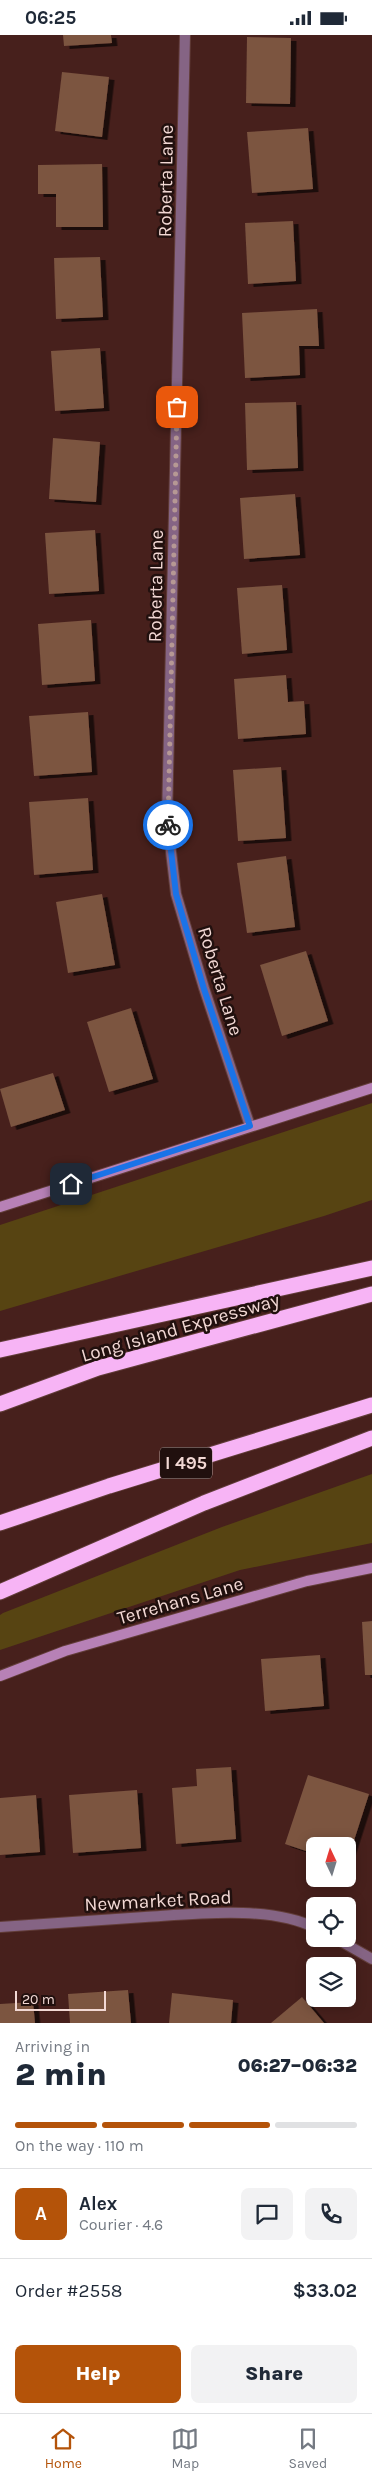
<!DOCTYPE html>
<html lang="en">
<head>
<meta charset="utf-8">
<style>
  body { margin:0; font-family:Karla,sans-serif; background:#f2f2f3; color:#1f2937; height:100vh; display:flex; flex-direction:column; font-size:19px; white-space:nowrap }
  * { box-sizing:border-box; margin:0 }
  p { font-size:16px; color:#747a83 }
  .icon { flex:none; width:28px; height:28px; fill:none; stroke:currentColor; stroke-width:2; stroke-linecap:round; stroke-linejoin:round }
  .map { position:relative; height:1988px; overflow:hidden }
  .sheet { display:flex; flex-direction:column; background:#fff; flex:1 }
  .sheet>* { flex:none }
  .needle { width:32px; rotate:356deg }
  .buttons { position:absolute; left:306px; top:1802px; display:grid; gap:10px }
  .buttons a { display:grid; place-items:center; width:50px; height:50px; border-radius:8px; background:#fff; box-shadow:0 2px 12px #0003; font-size:25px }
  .scale { position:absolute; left:15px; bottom:12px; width:91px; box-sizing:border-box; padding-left:5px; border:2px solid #f2d8d4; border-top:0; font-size:14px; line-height:18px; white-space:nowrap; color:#f2d8d4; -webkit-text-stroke:4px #21100e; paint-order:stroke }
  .pin { position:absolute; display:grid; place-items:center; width:42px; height:42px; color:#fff; margin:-21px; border-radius:10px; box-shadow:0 2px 8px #0006 }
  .courier { position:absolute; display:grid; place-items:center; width:50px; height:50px; margin:-25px; border:4px solid #1a73e8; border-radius:50%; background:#fff; color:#222; box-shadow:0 1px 6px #0007 }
  .summary em { font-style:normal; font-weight:800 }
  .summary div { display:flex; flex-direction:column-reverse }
  .summary { display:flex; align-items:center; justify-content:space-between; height:85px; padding:0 15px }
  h1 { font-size:32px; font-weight:800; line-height:38px }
  .bar { display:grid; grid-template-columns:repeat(4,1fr); gap:8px 5px; align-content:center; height:60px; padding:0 15px }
  .bar i { height:6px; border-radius:4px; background:#e0e1e3 }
  .bar .current { background:#b45309 }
  .bar p { grid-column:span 4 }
  .line { display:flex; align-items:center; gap:12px; padding:0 15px; border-top:1px solid #e0e1e3 }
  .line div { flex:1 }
  .round { display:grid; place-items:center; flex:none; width:52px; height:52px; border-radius:8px; background:#f2f2f3 }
  .action { display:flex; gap:10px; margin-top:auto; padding:10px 15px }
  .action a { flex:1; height:58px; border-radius:8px; background:#b45309; color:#fff; font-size:20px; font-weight:800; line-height:58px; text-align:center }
  .action a+a { background:#f2f2f3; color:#1f2937 }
  .status { display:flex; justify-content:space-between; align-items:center; height:35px; padding:0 25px; background:#fff; direction:ltr }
  .status svg { height:14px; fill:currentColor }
  .menu { display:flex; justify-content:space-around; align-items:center; height:70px; border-top:1px solid #e0e1e3; background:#fff; font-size:14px; color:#747a83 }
  .menu a { display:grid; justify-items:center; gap:2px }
  .menu .current { color:#b45309 }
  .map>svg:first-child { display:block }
  .green { fill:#574412 }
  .building { fill:#7b5440; filter:url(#shadow) }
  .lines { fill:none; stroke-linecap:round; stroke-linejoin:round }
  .minor-casing { stroke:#623d39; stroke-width:12 }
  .secondary-casing { stroke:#623d39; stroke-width:12 }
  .motorway-casing { stroke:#623d39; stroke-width:17 }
  .minor { stroke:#856484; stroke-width:10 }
  .secondary { stroke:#b781b6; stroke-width:10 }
  .motorway { stroke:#f7b4f5; stroke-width:15 }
  .done { stroke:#b69894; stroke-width:5; stroke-dasharray:0 9 }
  .route { stroke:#1a73e8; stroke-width:6 }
  .labels { text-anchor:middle; stroke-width:5; stroke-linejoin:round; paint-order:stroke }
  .shield { fill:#21100e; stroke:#b39c99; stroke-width:1 }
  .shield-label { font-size:18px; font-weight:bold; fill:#f2d8d4 }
  .street-label { font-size:19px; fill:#f2d8d4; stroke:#21100e }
</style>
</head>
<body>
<div class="status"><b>06:25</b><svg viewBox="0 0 49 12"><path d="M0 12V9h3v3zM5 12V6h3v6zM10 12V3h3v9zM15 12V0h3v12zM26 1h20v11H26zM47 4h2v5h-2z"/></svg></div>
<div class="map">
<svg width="372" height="1988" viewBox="0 0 372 1988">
  <defs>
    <filter id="shadow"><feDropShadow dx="5.5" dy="3" stdDeviation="0" flood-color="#0009"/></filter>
  </defs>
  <rect width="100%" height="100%" fill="#47201c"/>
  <!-- green -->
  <g class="green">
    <path d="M372,1068V1165L324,1181L0,1276V1190Z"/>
    <path d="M372,1439V1508L240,1535L0,1615V1580L3,1578L222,1492Z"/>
  </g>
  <!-- building -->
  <g class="building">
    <path d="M63,0H111L112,8L64,11Z"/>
    <path d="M247,2L291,3L290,69L246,68Z"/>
    <path d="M62,37L109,42L102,102L55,96Z"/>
    <path d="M308,93L313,154L252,158L247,97Z"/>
    <path d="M102,129L103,192H56V159H38V130Z"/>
    <path d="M293,186L296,246L248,249L245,188Z"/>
    <path d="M100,222L103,282L56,284L54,223Z"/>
    <path d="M317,274L319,311H299L300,340L245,343L242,278Z"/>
    <path d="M100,313L104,373L55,376L51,316Z"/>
    <path d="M296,367L298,433L247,435L245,368Z"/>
    <path d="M53,403L100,407L96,467L49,464Z"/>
    <path d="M295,459L300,520L244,524L240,463Z"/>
    <path d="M95,495L99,556L49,559L45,498Z"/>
    <path d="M282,550L287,615L242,619L237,553Z"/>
    <path d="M91,585L95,646L42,650L38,589Z"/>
    <path d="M286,640L288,667L304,666L306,699L238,704L234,644Z"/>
    <path d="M88,677L92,737L34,741L29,681Z"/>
    <path d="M281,732L286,803L238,806L233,735Z"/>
    <path d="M88,763L93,835L34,840L29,767Z"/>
    <path d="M286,821L295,892L247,898L237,828Z"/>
    <path d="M102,859L115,930L68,938L56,867Z"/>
    <path d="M306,916L328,986L282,1001L260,930Z"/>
    <path d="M131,973L153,1044L109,1057L87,987Z"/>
    <path d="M53,1038L65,1075L11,1092L0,1054Z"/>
    <path d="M372,1586V1640H365L362,1587Z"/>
    <path d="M320,1620L324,1671L265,1676L261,1624Z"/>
    <path d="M231,1732L236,1804L176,1809L172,1753L197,1751L196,1734Z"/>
    <path d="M308,1740L369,1759L348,1824V1811H315V1819L285,1809Z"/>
    <path d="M137,1755L141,1813L73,1818L69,1760Z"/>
    <path d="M36,1760L40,1817L0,1820V1763Z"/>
    <path d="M128,1955L131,1988H70L68,1959Z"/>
    <path d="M172,1958L233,1965L231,1988H169Z"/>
    <path d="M302,1962L324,1988H271Z"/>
    <path d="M33,1967L35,1988H0V1969Z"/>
  </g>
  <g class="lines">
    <!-- minor casing -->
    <g class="minor-casing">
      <g id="minor">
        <path d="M185,0L167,783L176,859L204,953L250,1091"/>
        <path d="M0,1892C48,1889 97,1885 145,1882C194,1879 271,1870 315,1893"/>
        <path d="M337,1904L372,1924"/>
      </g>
    </g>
    <!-- secondary casing -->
    <g class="secondary-casing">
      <g id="secondary">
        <path d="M0,1172L372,1053"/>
        <path d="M0,1641L65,1616L307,1546L372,1533"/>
      </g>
    </g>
    <!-- motorway casing -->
    <g class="motorway-casing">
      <g id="motorway">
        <path d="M0,1315L372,1233"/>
        <path d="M0,1369L98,1333L372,1259"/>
        <path d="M0,1488L109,1451L372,1370"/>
        <path d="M0,1557L204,1468L372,1403"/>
      </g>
    </g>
    <!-- minor -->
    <use href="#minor" class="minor"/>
    <!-- secondary -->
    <use href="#secondary" class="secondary"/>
    <!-- motorway -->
    <use href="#motorway" class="motorway"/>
  </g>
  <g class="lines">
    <!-- done -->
    <path class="done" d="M168,790L177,372"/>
    <!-- route -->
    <path class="route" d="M71,1149L250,1091L204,954L176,859L168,790"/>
  </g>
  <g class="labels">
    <!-- shield labels -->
    <rect class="shield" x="160" y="1412.5" width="52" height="31" rx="4"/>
    <g class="shield-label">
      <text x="186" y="1434">I 495</text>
    </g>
    <!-- street labels -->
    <g class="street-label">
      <text transform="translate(165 146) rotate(-89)" y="7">Roberta Lane</text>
      <text transform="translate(155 551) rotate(-89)" y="7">Roberta Lane</text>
      <text transform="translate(221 946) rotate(73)" y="7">Roberta Lane</text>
      <text transform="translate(180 1292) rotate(-16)" y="7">Long Island Expressway</text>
      <text transform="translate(180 1565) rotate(-16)" y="7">Terrehans Lane</text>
      <text transform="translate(158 1865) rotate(-3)" y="7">Newmarket Road</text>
    </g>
  </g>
</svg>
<div class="buttons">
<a><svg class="needle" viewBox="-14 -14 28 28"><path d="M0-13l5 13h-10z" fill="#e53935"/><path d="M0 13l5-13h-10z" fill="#747a83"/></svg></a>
<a><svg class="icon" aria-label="locate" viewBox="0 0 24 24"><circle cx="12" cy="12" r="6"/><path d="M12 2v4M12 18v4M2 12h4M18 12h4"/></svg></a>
<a><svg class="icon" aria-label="layers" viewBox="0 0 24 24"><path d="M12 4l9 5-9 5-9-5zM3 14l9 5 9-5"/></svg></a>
</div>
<div class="scale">20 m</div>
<div class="pin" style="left:177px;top:372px;background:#ea580c"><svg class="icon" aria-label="bag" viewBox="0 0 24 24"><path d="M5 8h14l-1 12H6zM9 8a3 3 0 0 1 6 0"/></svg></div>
<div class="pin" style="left:71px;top:1149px;background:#1f2937"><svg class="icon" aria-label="home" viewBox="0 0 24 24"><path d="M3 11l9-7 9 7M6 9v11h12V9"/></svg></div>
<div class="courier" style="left:168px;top:790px"><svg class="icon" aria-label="bike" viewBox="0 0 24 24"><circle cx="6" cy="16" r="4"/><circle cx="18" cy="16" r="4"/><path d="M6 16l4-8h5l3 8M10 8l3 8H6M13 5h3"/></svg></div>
</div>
<section class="sheet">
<div class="summary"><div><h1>2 min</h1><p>Arriving in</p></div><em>06:27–06:32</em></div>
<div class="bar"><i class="current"></i><i class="current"></i><i class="current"></i><i></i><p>On the way · 110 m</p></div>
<div class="line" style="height:90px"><b class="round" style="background:#b45309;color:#fff">A</b><div><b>Alex</b><p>Courier · 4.6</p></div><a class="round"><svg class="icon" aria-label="chat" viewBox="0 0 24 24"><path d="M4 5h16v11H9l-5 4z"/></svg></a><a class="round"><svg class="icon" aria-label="phone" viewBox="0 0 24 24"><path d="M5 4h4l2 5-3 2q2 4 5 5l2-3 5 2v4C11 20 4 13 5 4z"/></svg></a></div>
<div class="line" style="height:65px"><div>Order #2558</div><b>$33.02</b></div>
<div class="action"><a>Help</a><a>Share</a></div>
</section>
<nav class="menu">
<a class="current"><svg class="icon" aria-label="home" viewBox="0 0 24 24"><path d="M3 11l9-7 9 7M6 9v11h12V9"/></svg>Home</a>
<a><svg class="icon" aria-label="map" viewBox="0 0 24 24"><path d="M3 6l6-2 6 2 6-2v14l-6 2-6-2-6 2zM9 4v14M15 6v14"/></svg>Map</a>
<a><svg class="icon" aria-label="saved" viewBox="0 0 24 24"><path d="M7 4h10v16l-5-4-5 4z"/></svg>Saved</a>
</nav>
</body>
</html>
